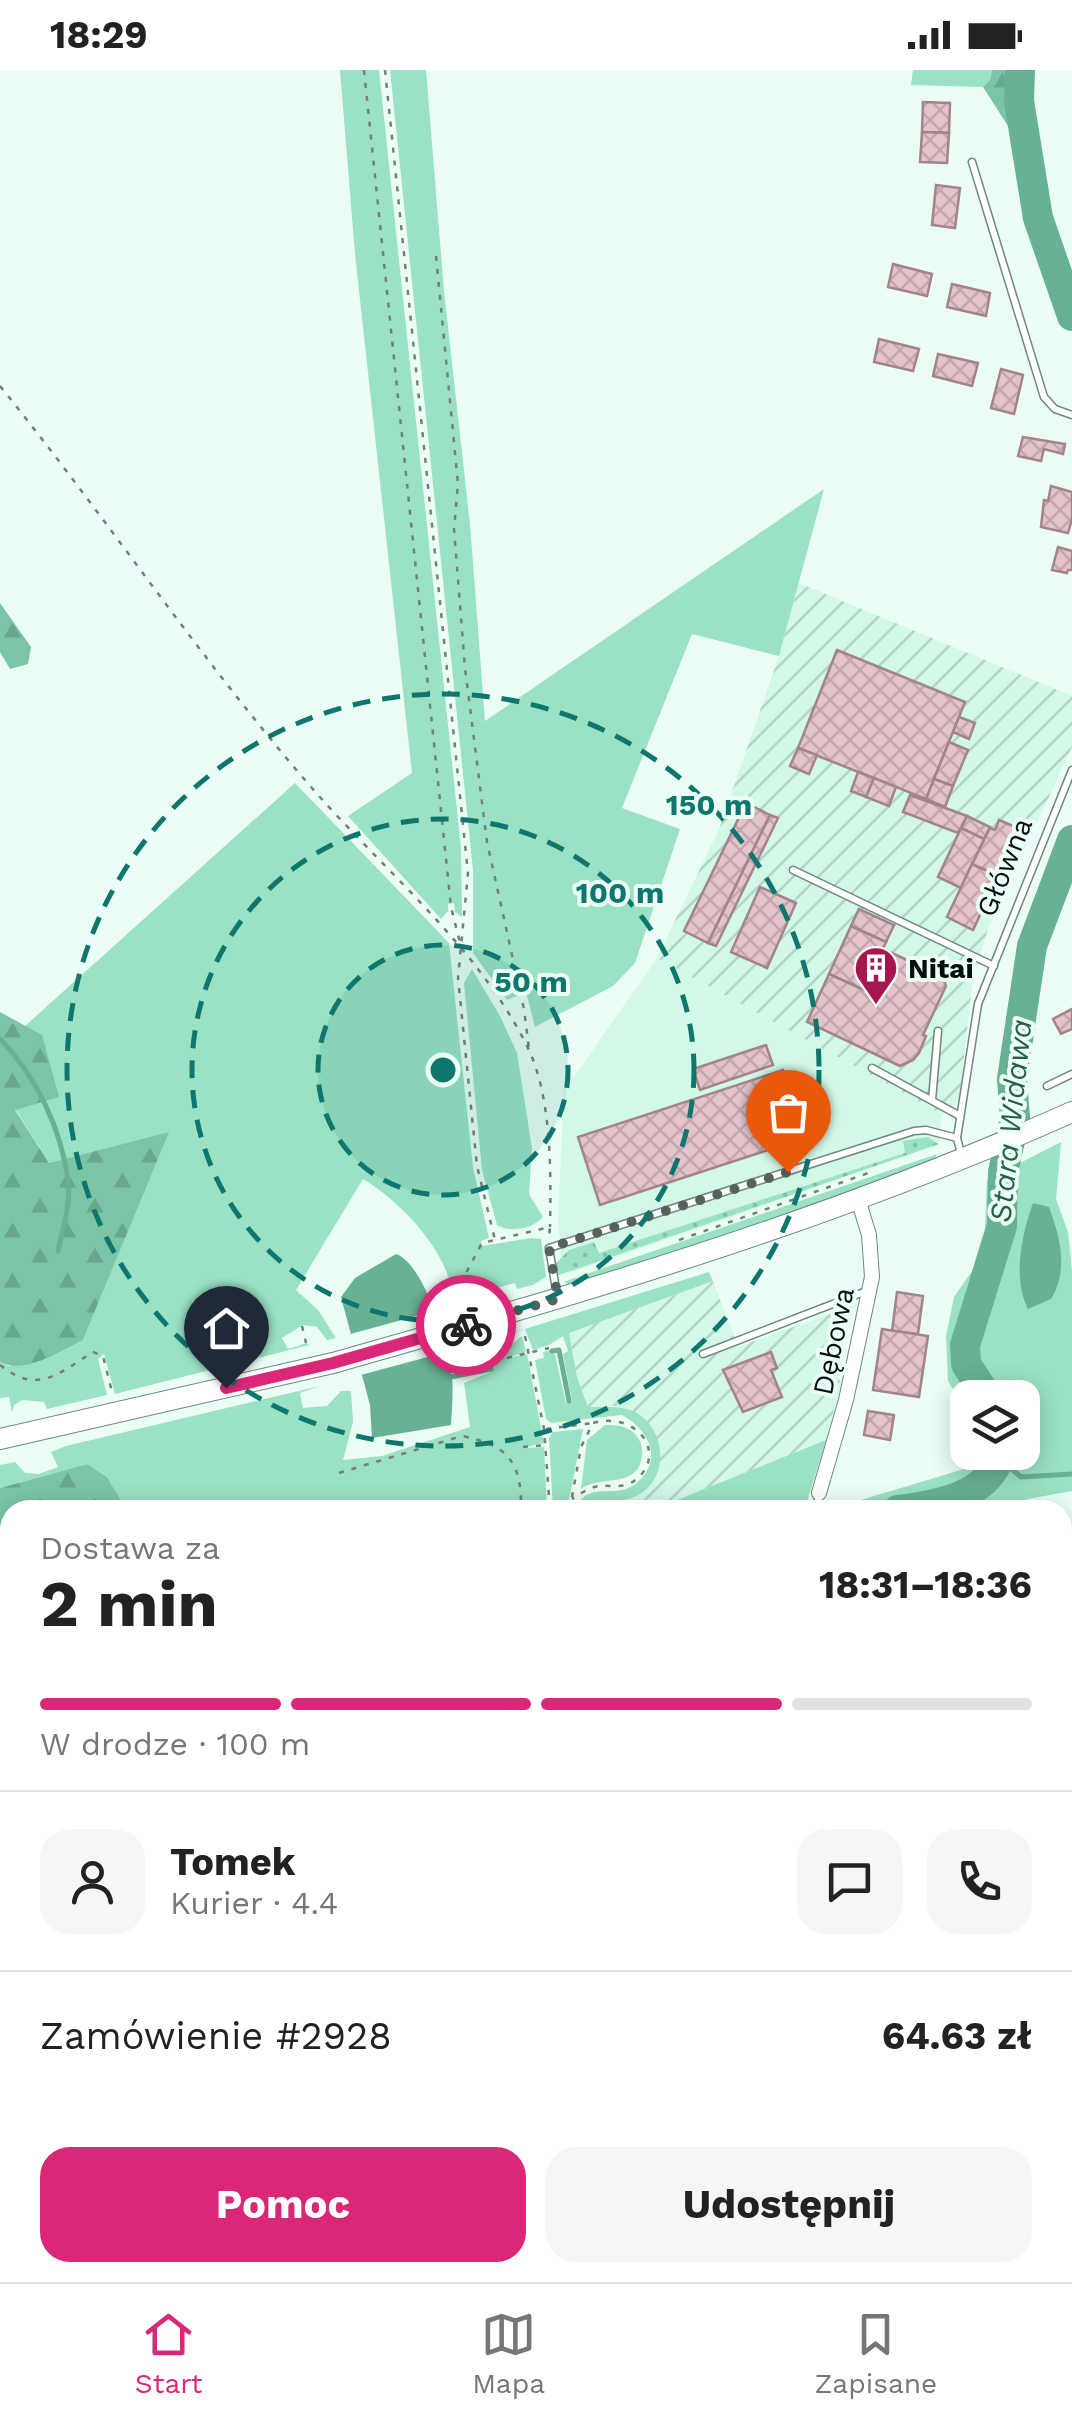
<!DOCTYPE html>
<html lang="pl">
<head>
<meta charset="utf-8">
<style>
  body { margin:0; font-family:"Work Sans",sans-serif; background:#f6f6f6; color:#222; height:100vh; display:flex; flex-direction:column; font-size:38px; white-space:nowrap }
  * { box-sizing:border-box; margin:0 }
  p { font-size:32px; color:#767676 }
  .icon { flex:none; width:55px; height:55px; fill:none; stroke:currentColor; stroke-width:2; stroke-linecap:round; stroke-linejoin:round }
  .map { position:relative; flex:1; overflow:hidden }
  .side { position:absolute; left:0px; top:1430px; width:1072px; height:782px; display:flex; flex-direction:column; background:#fff; border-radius:30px 30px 0 0; box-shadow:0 5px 25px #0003 }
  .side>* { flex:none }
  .buttons { position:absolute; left:950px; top:1310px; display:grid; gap:20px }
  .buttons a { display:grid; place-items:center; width:90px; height:90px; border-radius:20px; background:#fff; box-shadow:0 5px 25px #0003; font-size:50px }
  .pin { position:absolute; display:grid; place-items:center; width:85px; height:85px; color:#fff; margin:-102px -42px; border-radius:50% 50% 50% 0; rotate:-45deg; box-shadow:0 0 10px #0007 }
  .pin .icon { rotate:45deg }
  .courier { position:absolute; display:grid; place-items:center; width:100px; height:100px; margin:-50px; border:8px solid #db2777; border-radius:50%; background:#fff; color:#222; box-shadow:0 2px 12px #0007 }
  .headline em { font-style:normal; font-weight:700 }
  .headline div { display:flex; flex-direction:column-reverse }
  .headline { display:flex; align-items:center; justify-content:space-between; height:170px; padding:0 40px }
  h1 { font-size:65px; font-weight:700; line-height:75px }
  .bar { display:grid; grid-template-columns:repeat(4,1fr); gap:15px 10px; align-content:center; height:120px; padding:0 40px }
  .bar i { height:12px; border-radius:8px; background:#e0e0e0 }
  .bar .selected { background:#db2777 }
  .bar p { grid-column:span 4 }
  .line { display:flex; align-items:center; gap:25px; padding:0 40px; border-top:2px solid #e0e0e0 }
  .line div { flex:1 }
  .round { display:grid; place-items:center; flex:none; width:105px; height:105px; border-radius:30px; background:#f6f6f6 }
  .action { display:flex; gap:20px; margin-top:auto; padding:20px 40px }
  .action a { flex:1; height:115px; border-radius:30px; background:#db2777; color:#fff; font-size:40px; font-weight:700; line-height:115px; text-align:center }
  .action a+a { background:#f6f6f6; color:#222 }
  .status { display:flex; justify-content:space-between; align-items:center; height:70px; padding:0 50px; background:#fff; direction:ltr }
  .status svg { height:28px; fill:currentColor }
  .tabs { display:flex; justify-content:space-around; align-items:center; height:140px; border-top:2px solid #e0e0e0; background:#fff; font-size:28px; color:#767676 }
  .tabs a { display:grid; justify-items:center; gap:5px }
  .tabs .selected { color:#db2777 }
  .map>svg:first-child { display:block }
  .built { fill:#d2f9e7 }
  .industrial { fill:url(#industrial-furrows) }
  .grass { fill:#9ae2c3 }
  .forest { fill:url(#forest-firs) }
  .garden { fill:url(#garden-dots) }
  .water { fill:#68b193 }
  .pier { fill:#ebfef5 }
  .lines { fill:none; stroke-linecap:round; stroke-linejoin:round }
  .stream { stroke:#68b193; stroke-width:5 }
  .river { stroke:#68b193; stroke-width:30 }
  .building { fill:url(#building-cross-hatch); stroke:#a2848a; stroke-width:2.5 }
  .service-casing { stroke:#6d887c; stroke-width:9 }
  .minor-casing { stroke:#6d887c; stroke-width:16 }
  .secondary-casing { stroke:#6d887c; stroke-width:22 }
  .path { stroke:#728079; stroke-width:2.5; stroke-dasharray:5 8; stroke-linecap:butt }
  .service { stroke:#fff; stroke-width:6 }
  .minor { stroke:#fff; stroke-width:14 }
  .secondary { stroke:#fff; stroke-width:20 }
  .secondary-bridge-casing { stroke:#6d887c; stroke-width:22; stroke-linecap:butt }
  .secondary-bridge { stroke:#fff; stroke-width:20 }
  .done { stroke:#56625c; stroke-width:10; stroke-dasharray:0 18 }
  .route { stroke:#db2777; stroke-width:12 }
  .ring { fill:none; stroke:#0f766e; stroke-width:5; stroke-dasharray:18 12 }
  .labels { text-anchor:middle; stroke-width:8; stroke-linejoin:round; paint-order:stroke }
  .street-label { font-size:28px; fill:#050e0a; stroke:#ebfef5 }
  .poi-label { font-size:28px; font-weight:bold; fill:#050e0a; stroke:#ebfef5; text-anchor:start }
  .water-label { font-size:30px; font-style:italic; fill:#255e49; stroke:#ebfef5 }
  .centre { fill:#0f766e; stroke:#ebfef5; stroke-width:5 }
  .ring-label { font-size:30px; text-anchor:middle; font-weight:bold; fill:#0f766e; stroke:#ebfef5; stroke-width:8; stroke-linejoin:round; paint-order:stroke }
</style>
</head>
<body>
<div class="status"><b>18:29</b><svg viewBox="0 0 49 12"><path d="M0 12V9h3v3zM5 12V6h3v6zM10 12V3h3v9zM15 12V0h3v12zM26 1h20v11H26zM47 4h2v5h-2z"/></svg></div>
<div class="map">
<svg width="1072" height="2212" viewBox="0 0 1072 2212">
  <defs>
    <pattern id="industrial-furrows" width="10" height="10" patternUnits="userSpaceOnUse" patternTransform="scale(2.5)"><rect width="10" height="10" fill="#d2f9e7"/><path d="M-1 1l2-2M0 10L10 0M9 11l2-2" fill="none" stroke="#b3d4c5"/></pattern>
    <pattern id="forest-firs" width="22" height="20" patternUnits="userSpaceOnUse" patternTransform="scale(2.5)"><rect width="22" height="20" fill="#7bc5a6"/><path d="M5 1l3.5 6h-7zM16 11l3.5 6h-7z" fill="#69a88e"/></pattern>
    <pattern id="garden-dots" width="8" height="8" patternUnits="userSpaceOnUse" patternTransform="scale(2.5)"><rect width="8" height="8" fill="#9ae2c3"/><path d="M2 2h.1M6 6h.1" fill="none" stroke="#83c1a6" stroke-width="1.8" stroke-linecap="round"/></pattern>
    <pattern id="building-cross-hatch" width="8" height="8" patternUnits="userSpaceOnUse" patternTransform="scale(2.5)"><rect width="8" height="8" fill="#e4c4ca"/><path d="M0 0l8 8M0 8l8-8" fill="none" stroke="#c2a7ac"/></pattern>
  </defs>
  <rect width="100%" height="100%" fill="#ebfef5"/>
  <!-- built -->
  <path class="built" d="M657,888L942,1044L939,1074L567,1204L561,1188L558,1148L564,1021Z"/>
  <!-- industrial -->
  <g class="industrial">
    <path d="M799,513L1072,626V677L988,859L973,908L959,1030L942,1044L657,888L719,759L779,586Z"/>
    <path d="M713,1211L738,1277L857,1234L846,1247L838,1307L841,1313L826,1370L652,1440H606L605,1433L627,1430L658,1403L655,1362L615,1336L588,1337L577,1307L569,1263Z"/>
  </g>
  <!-- grass -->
  <g class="grass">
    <path d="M340,0H379L461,778L462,847L455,842L454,833L448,834V841L441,849L348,746L412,703L355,184Z"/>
    <path d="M390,0H426L444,221L470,454L485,651L824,419L779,586L692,564L622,738L680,759L635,893L613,916L535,957L526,922L507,930L473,883V800Z"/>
    <path d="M913,0H992L990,10L983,17L911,15Z"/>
    <path d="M295,713L449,873L473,1097L489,1168L481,1171L482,1176L531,1168L541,1169L546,1207L533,1215L517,1219L515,1213L493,1219L463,1220L454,1235C452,1185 404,1134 363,1109L296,1220L318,1240L336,1268L327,1270L317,1257L303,1255L282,1268L288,1279L307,1273L309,1275L115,1324L104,1284L98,1289L107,1325L47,1339L44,1332L22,1330L14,1335L12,1343L9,1327L0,1328V1292L9,1296L83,1270L168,1063L49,1093L15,1039L42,966L25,956Z"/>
    <path d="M472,899L500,946L517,983L532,1078L529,1124L543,1147C533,1159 510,1163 497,1155L482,1100L464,913Z"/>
    <path d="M1061,1072L1056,1129L1068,1162L1072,1201V1421L1028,1429L989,1440H849L854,1432L971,1397L980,1383L1022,1382V1328H968L967,1342L948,1311L946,1266L954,1227L972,1201L985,1158L987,1110Z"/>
    <path d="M937,1084L933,1092L680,1181L573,1215L563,1212Z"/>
    <path d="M709,1202L713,1211L569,1263L577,1307L588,1337C604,1337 620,1335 635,1342C664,1357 670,1402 643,1422C632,1430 619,1431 606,1433V1440H575C587,1409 615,1430 635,1414C665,1391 649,1360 622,1345L551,1353L546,1349L535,1290L544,1288L543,1282L550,1280L555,1285L566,1333L572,1332L563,1284L568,1281L563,1266L549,1275L533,1280L525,1259L487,1273L483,1272Z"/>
    <path d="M522,1266L526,1282L507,1288L527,1284L544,1373L523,1378L544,1377L547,1440H220L212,1433L202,1440H127L107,1407L87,1394L0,1418V1395L15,1392L25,1403L39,1404L58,1397L51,1382L66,1376L320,1316L300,1323L303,1338L327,1336L341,1321H351L353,1352L343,1390L382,1386L470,1357L464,1313L491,1302L492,1289Z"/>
    <path d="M605,1355C616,1355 625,1355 634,1363C640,1369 643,1376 642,1384C640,1420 601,1404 581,1419L587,1370Z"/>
    <path d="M583,1359L567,1440H553L549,1368L553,1362Z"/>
    <path d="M826,1370L806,1435L793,1440H652Z"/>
  </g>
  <!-- forest -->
  <g class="forest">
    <path d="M992,0H1011L1015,67L983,17L990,10Z"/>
    <path d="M0,533L31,577L28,594L10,599L0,582Z"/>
    <path d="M0,942L42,965L59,1027L15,1040L49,1093L169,1062L83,1270C60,1281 25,1305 0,1292Z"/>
    <path d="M87,1394L107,1407L127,1440H10V2202L39,2203L0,2212V1418Z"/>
    <path d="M69,2202H196V2203L193,2212H40Z"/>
  </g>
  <!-- garden -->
  <path class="garden" d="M927,1067L939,1074L556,1206L555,1194L569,1180L594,1172L599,1183L905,1083L903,1071Z"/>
  <!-- water -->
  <g class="water">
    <path d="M1033,1133L1049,1137C1060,1167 1069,1200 1051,1229L1028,1239C1012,1208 1022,1164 1033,1133Z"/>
    <path d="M396,1184C424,1194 446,1271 451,1300C454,1318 452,1337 451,1355L372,1368L370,1335L341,1227L355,1208Z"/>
  </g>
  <!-- pier -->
  <path class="pier" d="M438,1240L450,1281L357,1306L347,1265Z"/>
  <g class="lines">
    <!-- stream -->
    <g class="stream">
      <path d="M0,969C36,1006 61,1058 68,1110C71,1134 63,1158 58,1181"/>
      <path d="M552,1281L559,1280L569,1331"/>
      <path d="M451,1307L491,1299"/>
      <path d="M1000,1389L1021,1407L1072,1404"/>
      <path d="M1062,2153L1072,2150"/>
    </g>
    <!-- river -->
    <g class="river">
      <path d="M1020,0L1019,31L1038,148L1072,246"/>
      <path d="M988,1328L966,1294L965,1275L1002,1156L1003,1102L1015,1048L1012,1009L1032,876L1072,770"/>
      <path d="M898,1440C937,1435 990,1427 1001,1382"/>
      <path d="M1062,2194L1072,2203"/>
    </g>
  </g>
  <!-- building -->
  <g class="building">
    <path d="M923,32L950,33L949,63L922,62Z"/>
    <path d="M922,62L949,63L947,93L920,92Z"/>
    <path d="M936,115L960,118L955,158L932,155Z"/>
    <path d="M893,194L932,204L927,226L888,217Z"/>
    <path d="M952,214L990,223L986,246L947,237Z"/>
    <path d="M879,269L919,279L913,301L874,292Z"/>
    <path d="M938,284L978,293L972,316L933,306Z"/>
    <path d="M1001,299L1023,305L1014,344L991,338Z"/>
    <path d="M1023,367L1065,374L1063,384L1044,379L1041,391L1018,386Z"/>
    <path d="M1051,416L1072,422V449L1068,463L1041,457L1044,430L1048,431Z"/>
    <path d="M1058,477L1072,481V500H1068L1067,503L1052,500Z"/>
    <path d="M837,580L965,632L926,729L798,678Z"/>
    <path d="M959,647L975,653L969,669L953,662Z"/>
    <path d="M949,672L968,680L953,716L934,709Z"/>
    <path d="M798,678L817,685L809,704L790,696Z"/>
    <path d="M858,702L874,708L866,727L851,721Z"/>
    <path d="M874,708L896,717L889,736L866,727Z"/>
    <path d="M934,709L953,716L945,737L926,729Z"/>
    <path d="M910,725L967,746L958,763L903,742Z"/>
    <path d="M746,733L770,745L708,873L684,861Z"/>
    <path d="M770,745L778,748L716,876L708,873Z"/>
    <path d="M967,746L990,757L984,769L961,758Z"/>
    <path d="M999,750L1020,759L998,806L972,794L990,758L995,760Z"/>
    <path d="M961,758L984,769L961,818L938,807Z"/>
    <path d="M972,794L998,806L973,860L947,847Z"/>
    <path d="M760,817L796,833L767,898L731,882Z"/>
    <path d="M859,839L894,855L886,872L851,856Z"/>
    <path d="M851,856L886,872L864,920L829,904Z"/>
    <path d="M883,879L942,906L946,916L923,965L926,966L919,983L913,990L900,996L807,952L829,904L864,920Z"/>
    <path d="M1072,939V959L1061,964L1053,949Z"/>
    <path d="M766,975L773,995L700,1020L693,999Z"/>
    <path d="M783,1000L805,1068L600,1135L578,1067Z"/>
    <path d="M897,1222L923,1226L918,1264L892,1261Z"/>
    <path d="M882,1259L928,1266L919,1327L873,1320Z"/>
    <path d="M771,1282L777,1298L771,1300L782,1327L743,1342L723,1300Z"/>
    <path d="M868,1341L894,1345L890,1370L864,1365Z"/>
  </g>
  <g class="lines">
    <!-- service casing -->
    <g class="service-casing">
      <g id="service">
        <path d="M972,92L1044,327L1055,339L1072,345"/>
        <path d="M793,800L994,896"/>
        <path d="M872,998L960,1046"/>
        <path d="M1047,1016L1072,1004"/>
        <path d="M932,1030L938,961"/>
        <path d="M961,1084L957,1068L978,934L1072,700"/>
        <path d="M557,1225L549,1178L914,1061L926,1060L957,1068"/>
        <path d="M703,1284L869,1220"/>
        <path d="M816,1440L819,1424"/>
      </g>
    </g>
    <!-- minor casing -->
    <g class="minor-casing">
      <path id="minor" d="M819,1423L846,1330L872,1207L869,1165L858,1129"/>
    </g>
    <!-- secondary casing -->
    <g class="secondary-casing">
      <g id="secondary">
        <path d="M463,1256C670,1197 875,1130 1072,1042"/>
        <path d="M0,1369L333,1293"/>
      </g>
    </g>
    <!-- path -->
    <g class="path">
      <path d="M364,0L451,837L461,877"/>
      <path d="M385,0L468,803L458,908L477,1096L496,1174"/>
      <path d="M436,186L458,414L454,459L465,598L487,772L524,939L529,979"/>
      <path d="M0,316C106,447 200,589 311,717C384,801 478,876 528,978C552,1028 551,1103 550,1157"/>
      <path d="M679,1170L874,1101"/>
      <path d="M452,1238L459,1216L482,1173L550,1157L549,1167"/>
      <path d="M302,1256L306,1273"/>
      <path d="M525,1266L544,1359L550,1440"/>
      <path d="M463,1275L467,1284L480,1291H494L549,1278"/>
      <path d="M0,1295C37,1325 58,1304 93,1282L103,1286L112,1322"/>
      <path d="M546,1359L593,1353"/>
      <path d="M523,1377L546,1375"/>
      <path d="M339,1403L462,1366C508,1375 522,1392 521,1440"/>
      <path d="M570,1440V1438L581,1377L593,1353C639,1340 671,1388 631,1413C621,1418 610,1415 600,1416C589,1417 580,1424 572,1429"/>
      <path d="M532,2202L533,2212"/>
      <path d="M553,2202L554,2212"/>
      <path d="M1026,2202L1029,2212"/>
      <path d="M688,2212V2202"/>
    </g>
    <!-- service -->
    <use href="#service" class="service"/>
    <!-- minor -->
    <use href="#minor" class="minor"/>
    <!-- secondary -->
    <use href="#secondary" class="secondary"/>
    <!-- secondary-bridge casing -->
    <g class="secondary-bridge-casing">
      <path id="secondary-bridge" d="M333,1293L463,1256"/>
    </g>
    <!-- secondary-bridge -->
    <use href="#secondary-bridge" class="secondary-bridge"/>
  </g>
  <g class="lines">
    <!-- done -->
    <path class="done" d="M466,1255L558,1229L549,1178L788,1102"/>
    <!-- route -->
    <path class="route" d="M226,1318L333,1293L466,1255"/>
  </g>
  <!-- distance rings -->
  <circle cx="443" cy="1000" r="125" fill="#0f766e" fill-opacity=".12"/>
  <g class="ring">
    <circle cx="443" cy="1000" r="125"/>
    <circle cx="443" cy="1000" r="251"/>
    <circle cx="443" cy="1000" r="376"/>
  </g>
  <!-- icons -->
  <defs>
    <g id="building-pin" transform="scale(2.25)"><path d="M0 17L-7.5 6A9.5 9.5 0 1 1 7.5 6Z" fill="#a81651" stroke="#ebfef5"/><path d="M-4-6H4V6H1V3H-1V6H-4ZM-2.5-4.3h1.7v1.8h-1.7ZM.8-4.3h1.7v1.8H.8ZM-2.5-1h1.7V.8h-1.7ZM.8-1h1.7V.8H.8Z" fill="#fff"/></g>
  </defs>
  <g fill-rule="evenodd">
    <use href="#building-pin" x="876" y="898"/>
  </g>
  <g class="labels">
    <!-- street labels -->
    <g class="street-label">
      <text transform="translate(1004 797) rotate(-68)" y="10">Główna</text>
      <text transform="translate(833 1271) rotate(-78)" y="10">Dębowa</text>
    </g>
    <!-- poi labels -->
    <g class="poi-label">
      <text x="908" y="908">Nitai</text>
    </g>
    <!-- water labels -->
    <g class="water-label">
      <text transform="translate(1011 1051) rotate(-84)" y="10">Stara Widawa</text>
    </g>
  </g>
  <circle cx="443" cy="1000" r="15" class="centre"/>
  <g class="ring-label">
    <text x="709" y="745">150 m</text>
    <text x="620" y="833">100 m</text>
    <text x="531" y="922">50 m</text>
  </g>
</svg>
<div class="buttons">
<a><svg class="icon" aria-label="layers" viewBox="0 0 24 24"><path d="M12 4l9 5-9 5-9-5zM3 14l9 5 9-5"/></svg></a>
</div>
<div class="pin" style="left:788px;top:1102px;background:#ea580c"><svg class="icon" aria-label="bag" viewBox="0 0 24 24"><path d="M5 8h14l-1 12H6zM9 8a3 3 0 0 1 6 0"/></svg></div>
<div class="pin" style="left:226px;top:1318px;background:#1f2937"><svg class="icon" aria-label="home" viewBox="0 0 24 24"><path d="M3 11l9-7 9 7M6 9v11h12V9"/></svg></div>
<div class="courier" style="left:466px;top:1255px"><svg class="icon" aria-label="bike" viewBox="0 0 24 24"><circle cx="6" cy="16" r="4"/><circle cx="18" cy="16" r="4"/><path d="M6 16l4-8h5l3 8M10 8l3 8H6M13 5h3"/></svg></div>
<section class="side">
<div class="headline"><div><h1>2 min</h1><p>Dostawa za</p></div><em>18:31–18:36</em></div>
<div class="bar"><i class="selected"></i><i class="selected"></i><i class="selected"></i><i></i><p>W drodze · 100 m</p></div>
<div class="line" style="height:180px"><a class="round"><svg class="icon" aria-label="person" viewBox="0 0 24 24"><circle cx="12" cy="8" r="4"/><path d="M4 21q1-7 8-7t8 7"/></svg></a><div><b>Tomek</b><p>Kurier · 4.4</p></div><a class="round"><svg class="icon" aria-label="chat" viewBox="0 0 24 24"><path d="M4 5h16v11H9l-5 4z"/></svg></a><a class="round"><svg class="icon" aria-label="phone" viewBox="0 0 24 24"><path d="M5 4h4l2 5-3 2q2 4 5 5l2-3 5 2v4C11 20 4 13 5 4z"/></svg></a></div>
<div class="line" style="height:130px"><div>Zamówienie #2928</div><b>64.63 zł</b></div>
<div class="action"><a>Pomoc</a><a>Udostępnij</a></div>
</section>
</div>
<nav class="tabs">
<a class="selected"><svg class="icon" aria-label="home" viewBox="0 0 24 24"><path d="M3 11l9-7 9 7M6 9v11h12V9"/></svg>Start</a>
<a><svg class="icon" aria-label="map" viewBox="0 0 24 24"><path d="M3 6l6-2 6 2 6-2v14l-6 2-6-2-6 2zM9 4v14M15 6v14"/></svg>Mapa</a>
<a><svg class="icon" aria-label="saved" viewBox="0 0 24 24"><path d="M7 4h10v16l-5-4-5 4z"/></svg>Zapisane</a>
</nav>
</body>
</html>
